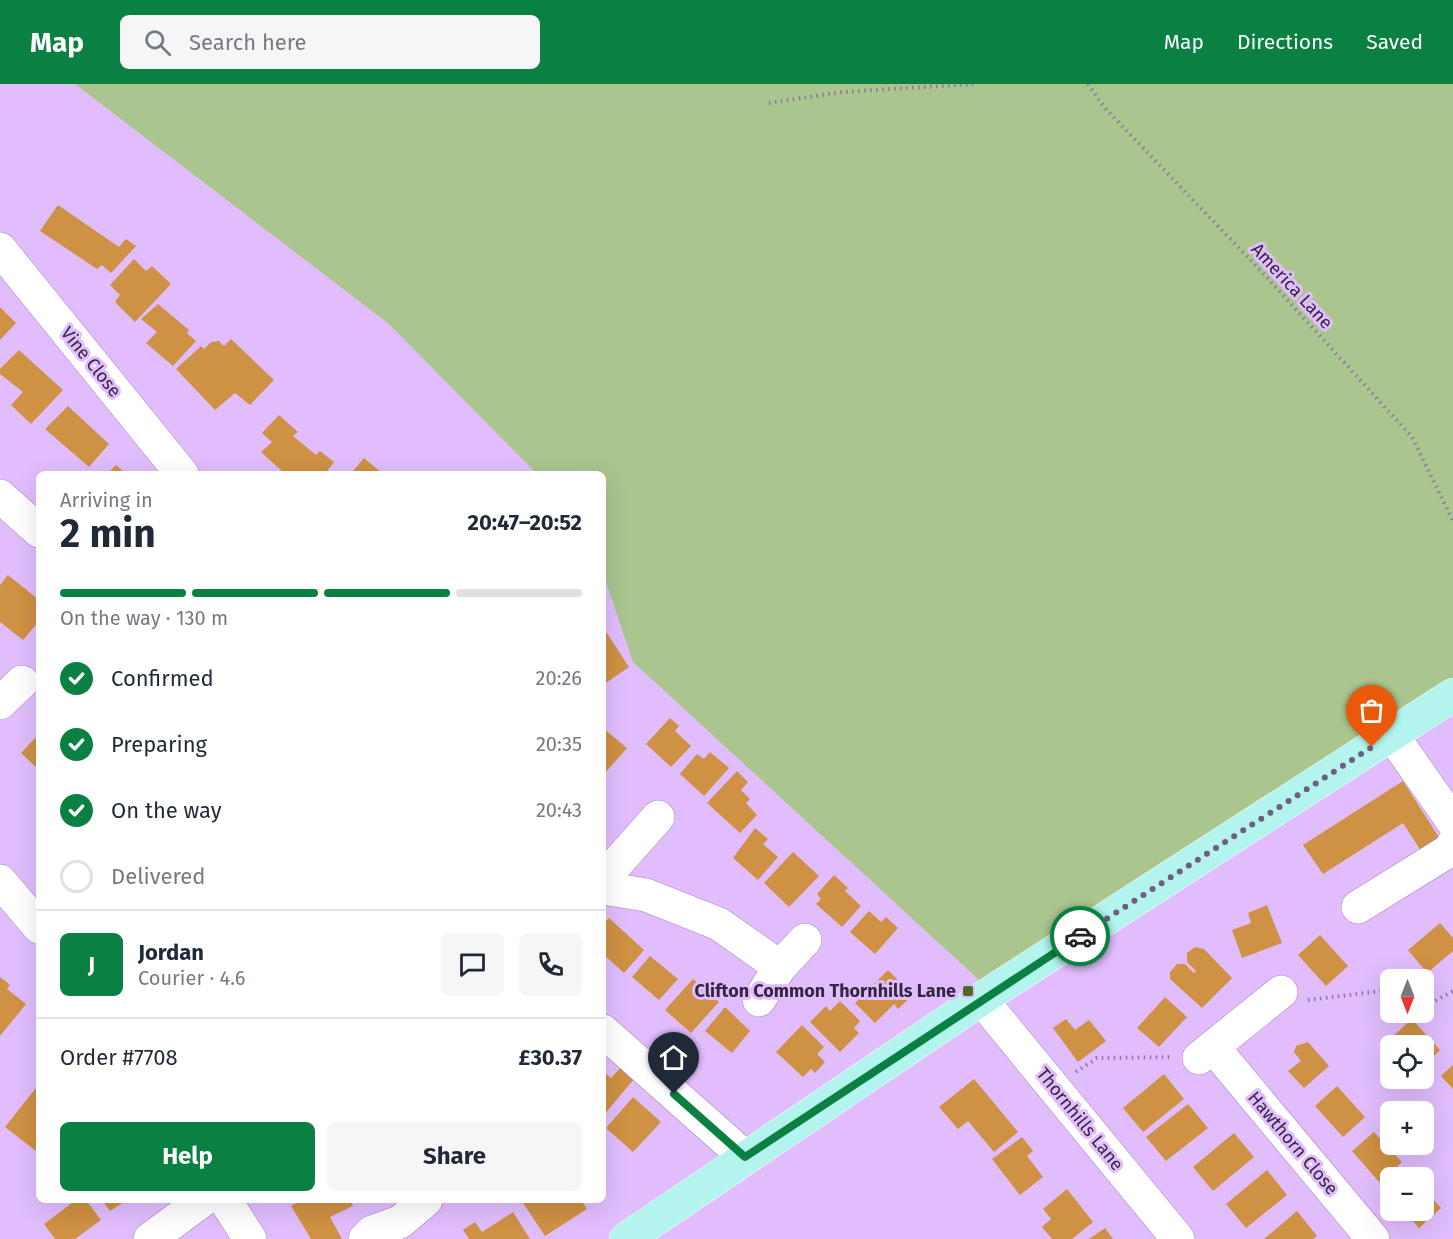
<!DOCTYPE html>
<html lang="en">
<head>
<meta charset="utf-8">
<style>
  body { margin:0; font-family:"Fira Sans",sans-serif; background:#f6f6f7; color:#1f2937; height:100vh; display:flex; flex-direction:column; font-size:22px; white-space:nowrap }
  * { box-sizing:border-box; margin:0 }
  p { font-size:20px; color:#747a83 }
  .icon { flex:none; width:33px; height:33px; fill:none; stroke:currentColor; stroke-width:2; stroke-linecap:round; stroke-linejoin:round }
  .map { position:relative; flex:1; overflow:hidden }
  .sheet { position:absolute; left:36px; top:387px; width:570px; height:732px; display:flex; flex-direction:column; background:#fff; border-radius:9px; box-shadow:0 6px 24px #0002 }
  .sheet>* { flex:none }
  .needle { width:39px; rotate:180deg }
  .fabs { position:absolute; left:1380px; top:885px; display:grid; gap:12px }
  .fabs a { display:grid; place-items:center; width:54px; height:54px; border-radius:9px; background:#fff; box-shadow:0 6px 24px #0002; font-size:30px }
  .pin { position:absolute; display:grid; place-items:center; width:51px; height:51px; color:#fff; margin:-62px -26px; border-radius:50% 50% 50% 0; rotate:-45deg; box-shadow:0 0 6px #0007 }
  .pin .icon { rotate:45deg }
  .courier { position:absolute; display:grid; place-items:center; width:60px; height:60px; margin:-30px; border:4px solid #0b8043; border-radius:50%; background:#fff; color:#222; box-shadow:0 2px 8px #0007 }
  .head em { font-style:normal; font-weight:700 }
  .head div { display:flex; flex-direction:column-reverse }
  .head { display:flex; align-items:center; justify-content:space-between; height:102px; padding:0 24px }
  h1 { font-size:39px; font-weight:700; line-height:45px }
  .bar { display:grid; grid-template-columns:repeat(4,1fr); gap:9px 6px; align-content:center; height:72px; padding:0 24px }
  .bar i { height:8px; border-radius:4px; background:#e0e1e3 }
  .bar .current { background:#0b8043 }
  .bar p { grid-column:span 4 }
  .line { display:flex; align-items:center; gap:15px; padding:0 24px; border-top:2px solid #e0e1e3 }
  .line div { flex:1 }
  .round { display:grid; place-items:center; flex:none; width:63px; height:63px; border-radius:9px; background:#f6f6f7 }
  ol { padding:0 24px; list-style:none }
  li { display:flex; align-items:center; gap:18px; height:66px }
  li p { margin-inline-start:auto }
  li .icon { padding:6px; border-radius:50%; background:#0b8043; color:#fff; stroke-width:4 }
  li:last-child { color:#747a83 }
  li i { width:33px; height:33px; border:3px solid #e0e1e3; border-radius:50% }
  .primary-button { display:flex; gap:12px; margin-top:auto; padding:12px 24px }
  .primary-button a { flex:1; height:69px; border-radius:9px; background:#0b8043; color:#fff; font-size:24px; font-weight:700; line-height:69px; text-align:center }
  .primary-button a+a { background:#f6f6f7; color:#1f2937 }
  header { display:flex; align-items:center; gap:36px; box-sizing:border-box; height:84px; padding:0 30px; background:#0b8043; color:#fff }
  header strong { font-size:28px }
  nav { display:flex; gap:33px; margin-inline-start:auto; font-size:21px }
  .search { width:420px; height:54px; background:#f6f6f7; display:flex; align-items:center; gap:15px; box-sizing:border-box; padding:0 21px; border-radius:9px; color:#747a83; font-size:22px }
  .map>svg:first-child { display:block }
  .green { fill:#aac58d }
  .building { fill:#cf9143 }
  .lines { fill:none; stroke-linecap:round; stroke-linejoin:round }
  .minor-casing { stroke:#a584c0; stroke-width:34 }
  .major-casing { stroke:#fff; stroke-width:34 }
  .path { stroke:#8f76a3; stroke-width:4; stroke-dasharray:1.5 4.5; stroke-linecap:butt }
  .minor { stroke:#fff; stroke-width:33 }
  .major { stroke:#b4f4ef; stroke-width:33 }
  .done { stroke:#715c82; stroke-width:6; stroke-dasharray:0 10.8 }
  .route { stroke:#0b8043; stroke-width:8 }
  .poi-dot { fill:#4b6b21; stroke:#e1bdfd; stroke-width:2 }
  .labels { text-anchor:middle; stroke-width:6; stroke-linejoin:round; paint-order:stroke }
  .street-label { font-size:18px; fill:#352740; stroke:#e1bdfd }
  .poi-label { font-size:18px; font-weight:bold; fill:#352740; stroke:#e1bdfd; text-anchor:end }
</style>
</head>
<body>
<header>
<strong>Map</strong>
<div class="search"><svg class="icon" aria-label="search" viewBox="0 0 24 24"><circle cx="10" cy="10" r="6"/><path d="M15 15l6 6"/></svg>Search here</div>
<nav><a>Map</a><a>Directions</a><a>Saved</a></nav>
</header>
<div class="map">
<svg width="1453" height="1155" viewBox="0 0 1453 1155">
  <rect width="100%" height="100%" fill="#e1bdfd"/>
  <!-- green -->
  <path class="green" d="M75,0H1453V611L981,915L978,895L633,578L603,489V390H537L389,240Z"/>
  <!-- building -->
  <g class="building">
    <path d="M58,121L119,163L126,155L136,162L111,189L102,181L97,185L40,147Z"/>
    <path d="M134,175L146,187L152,182L171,200L135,238L115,218L120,211L110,201Z"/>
    <path d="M158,220L189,246L187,249L196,257L173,282L146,259L157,248L141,235Z"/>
    <path d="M0,223L16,239L0,256Z"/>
    <path d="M231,255L274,296L250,321L235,309L215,326L176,285L201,262L204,265L211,258L219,257L224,262Z"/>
    <path d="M19,266L63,306L31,340L11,321L23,308L0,290V285Z"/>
    <path d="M68,322L109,360L89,383L45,345Z"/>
    <path d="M279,331L298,348L293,352L316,371L320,367L334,378L325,390H285L261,368L272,358L262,349Z"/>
    <path d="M364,374L383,390H356L353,387Z"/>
    <path d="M116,381L126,390H107Z"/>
    <path d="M8,491L39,516V537L23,556L0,538V501Z"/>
    <path d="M603,543L629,583L603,601Z"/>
    <path d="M670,634L679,642L675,647L691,662L671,683L646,660Z"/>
    <path d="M603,644L627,664L604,690L603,689Z"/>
    <path d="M39,650V686L21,669Z"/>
    <path d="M710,668L729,684L704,712L680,690L697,670L704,675Z"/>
    <path d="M737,687L748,698L741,706L750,715L746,719L757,731L740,749L707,719Z"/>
    <path d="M1403,697L1442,758L1423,770L1403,739L1323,790L1303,761Z"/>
    <path d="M755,744L768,755L763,760L778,773L758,796L733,774Z"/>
    <path d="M793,768L819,792L789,823L764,799Z"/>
    <path d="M834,791L848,804L845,807L861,822L842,843L816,820L821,815L817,810Z"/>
    <path d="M1267,821L1282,859L1242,874L1232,846L1251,839L1248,829Z"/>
    <path d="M869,827L881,838L886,833L898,844L875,870L850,848Z"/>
    <path d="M609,834L644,866L624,889L603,870V840Z"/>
    <path d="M1440,839L1453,854V867L1427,889L1408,866Z"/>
    <path d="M1320,851L1348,882L1326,902L1298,871Z"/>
    <path d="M1195,863L1204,865L1232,894L1202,924L1170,895V888L1177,880H1185L1194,889L1196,887L1187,878V869Z"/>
    <path d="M650,872L678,895L659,916L632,893Z"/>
    <path d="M888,886L913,911L898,925L894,920L875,939L855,919Z"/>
    <path d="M0,893L10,901L7,905L26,920L0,952Z"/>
    <path d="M693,895L719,918L691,949L665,926Z"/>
    <path d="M1165,913L1187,933L1159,963L1137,944Z"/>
    <path d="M840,917L860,937L854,944L859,949L840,968L810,938L826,922L830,927Z"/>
    <path d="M725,923L750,947L732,969L705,947Z"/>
    <path d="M1066,935L1075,946L1089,936L1106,957L1078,978L1053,944Z"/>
    <path d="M1412,935L1440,966L1424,982V962H1390V973L1381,963Z"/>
    <path d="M802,941L824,963L817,970L825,978L815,989L811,985L803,993L776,968Z"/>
    <path d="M1308,958L1329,982L1304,1004L1288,987L1301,977L1294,968L1296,962Z"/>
    <path d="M1453,981V1005L1441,992Z"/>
    <path d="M621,983L634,995L603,1032V987L611,994Z"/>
    <path d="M1164,990L1184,1015L1143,1048L1123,1024Z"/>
    <path d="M974,995L1018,1048L994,1068L968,1037L958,1045L939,1023Z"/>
    <path d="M39,1000V1064L36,1067L5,1043Z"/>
    <path d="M1337,1002L1365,1033L1343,1053L1315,1022Z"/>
    <path d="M633,1013L661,1038L633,1068L606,1044Z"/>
    <path d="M1188,1020L1208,1044L1166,1077L1146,1053Z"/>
    <path d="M1374,1048L1402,1078L1380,1099L1352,1067Z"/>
    <path d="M1234,1049L1254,1073L1213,1107L1193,1083Z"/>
    <path d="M1022,1053L1033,1067L1027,1072L1043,1093L1020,1111L992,1075Z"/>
    <path d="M1267,1086L1287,1111L1246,1144L1226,1120Z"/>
    <path d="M1067,1105L1093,1138L1072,1155H1052L1042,1143L1051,1135L1043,1125Z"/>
    <path d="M1424,1105L1441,1124L1419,1144L1403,1126H1424Z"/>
    <path d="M76,1116H86L101,1136L75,1155H55L44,1140Z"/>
    <path d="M102,1116H127L110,1127Z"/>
    <path d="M301,1116H350L353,1122L330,1133L342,1155H311L291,1122Z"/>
    <path d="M527,1116H581L587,1125L545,1152L523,1119Z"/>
    <path d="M1297,1127L1317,1152L1313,1155H1264Z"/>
    <path d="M513,1128L530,1155H469L463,1146L475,1138L482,1148Z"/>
    <path d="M1105,1144L1113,1155H1089Z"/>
  </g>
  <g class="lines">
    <!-- minor casing -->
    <g class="minor-casing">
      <g id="minor">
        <path d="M0,165L182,390"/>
        <path d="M0,412L39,447"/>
        <path d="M0,619L22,598"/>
        <path d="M1392,651L1453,738"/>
        <path d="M603,795L658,733"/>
        <path d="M0,797L39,843"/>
        <path d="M603,804L646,811L719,840L780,883"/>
        <path d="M1358,823L1450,766L1453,760"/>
        <path d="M981,915L1178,1155"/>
        <path d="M759,916L780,883L805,856"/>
        <path d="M603,947L745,1073"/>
        <path d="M1213,963L1373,1155"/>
        <path d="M1199,974L1281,908"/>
        <path d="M225,1116L250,1155"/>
        <path d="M150,1155L203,1116"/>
        <path d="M365,1155L372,1148L400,1138L426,1116"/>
      </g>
    </g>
    <!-- major casing -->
    <g class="major-casing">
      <path id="major" d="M626,1155L981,915L1453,611"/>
    </g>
    <!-- path -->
    <g class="path">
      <path d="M1088,0L1104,23L1260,186L1412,353L1453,437"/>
      <path d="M769,19L842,8L974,0"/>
      <path d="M1424,914L1435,917L1453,907"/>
      <path d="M1308,916L1390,906"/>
      <path d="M1076,988L1097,974L1173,973"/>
    </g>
    <!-- minor -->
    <use href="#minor" class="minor"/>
    <!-- major -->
    <use href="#major" class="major"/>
  </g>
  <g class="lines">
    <!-- done -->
    <path class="done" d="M1080,852L1372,663"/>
    <!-- route -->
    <path class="route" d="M674,1010L745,1073L1080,852"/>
  </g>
  <!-- markers -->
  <rect class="poi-dot" x="962" y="901" width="12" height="12" rx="3"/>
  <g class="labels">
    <!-- street labels -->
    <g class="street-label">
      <text transform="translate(1292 202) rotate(47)" y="6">America Lane</text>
      <text transform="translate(91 278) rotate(51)" y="6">Vine Close</text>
      <text transform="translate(1080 1035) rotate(51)" y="6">Thornhills Lane</text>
      <text transform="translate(1293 1059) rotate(50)" y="6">Hawthorn Close</text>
    </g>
    <!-- poi labels -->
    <g class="poi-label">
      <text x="956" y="913">Clifton Common Thornhills Lane</text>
    </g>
  </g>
</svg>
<div class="fabs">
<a><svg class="needle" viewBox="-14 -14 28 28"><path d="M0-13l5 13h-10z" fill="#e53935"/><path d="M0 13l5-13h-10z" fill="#747a83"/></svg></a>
<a><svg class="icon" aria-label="locate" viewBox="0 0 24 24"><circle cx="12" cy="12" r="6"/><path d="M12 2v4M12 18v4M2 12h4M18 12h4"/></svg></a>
<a>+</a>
<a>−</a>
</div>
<div class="pin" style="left:1372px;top:663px;background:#ea580c"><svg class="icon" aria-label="bag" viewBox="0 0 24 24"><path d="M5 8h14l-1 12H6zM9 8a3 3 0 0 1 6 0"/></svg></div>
<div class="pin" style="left:674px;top:1010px;background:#1f2937"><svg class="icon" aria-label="home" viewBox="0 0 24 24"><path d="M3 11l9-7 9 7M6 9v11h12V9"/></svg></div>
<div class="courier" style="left:1080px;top:852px"><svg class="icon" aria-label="car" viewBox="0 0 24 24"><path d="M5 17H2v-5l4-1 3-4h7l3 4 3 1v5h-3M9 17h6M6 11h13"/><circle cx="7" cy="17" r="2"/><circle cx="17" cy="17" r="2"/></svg></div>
<section class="sheet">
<div class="head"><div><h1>2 min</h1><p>Arriving in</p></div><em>20:47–20:52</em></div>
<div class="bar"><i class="current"></i><i class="current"></i><i class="current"></i><i></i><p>On the way · 130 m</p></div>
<ol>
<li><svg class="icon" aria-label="check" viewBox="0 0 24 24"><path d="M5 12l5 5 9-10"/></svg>Confirmed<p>20:26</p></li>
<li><svg class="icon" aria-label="check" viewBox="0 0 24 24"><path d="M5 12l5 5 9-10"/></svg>Preparing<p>20:35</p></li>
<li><svg class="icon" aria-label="check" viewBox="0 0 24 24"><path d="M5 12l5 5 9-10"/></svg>On the way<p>20:43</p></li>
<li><i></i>Delivered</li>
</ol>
<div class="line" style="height:108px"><b class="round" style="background:#0b8043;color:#fff">J</b><div><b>Jordan</b><p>Courier · 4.6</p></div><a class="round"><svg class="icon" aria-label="chat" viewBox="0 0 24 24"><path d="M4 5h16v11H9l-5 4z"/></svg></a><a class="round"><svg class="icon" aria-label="phone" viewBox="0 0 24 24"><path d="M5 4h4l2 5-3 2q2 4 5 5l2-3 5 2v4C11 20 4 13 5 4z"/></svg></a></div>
<div class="line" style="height:78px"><div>Order #7708</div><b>£30.37</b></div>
<div class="primary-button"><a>Help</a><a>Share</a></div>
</section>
</div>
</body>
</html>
